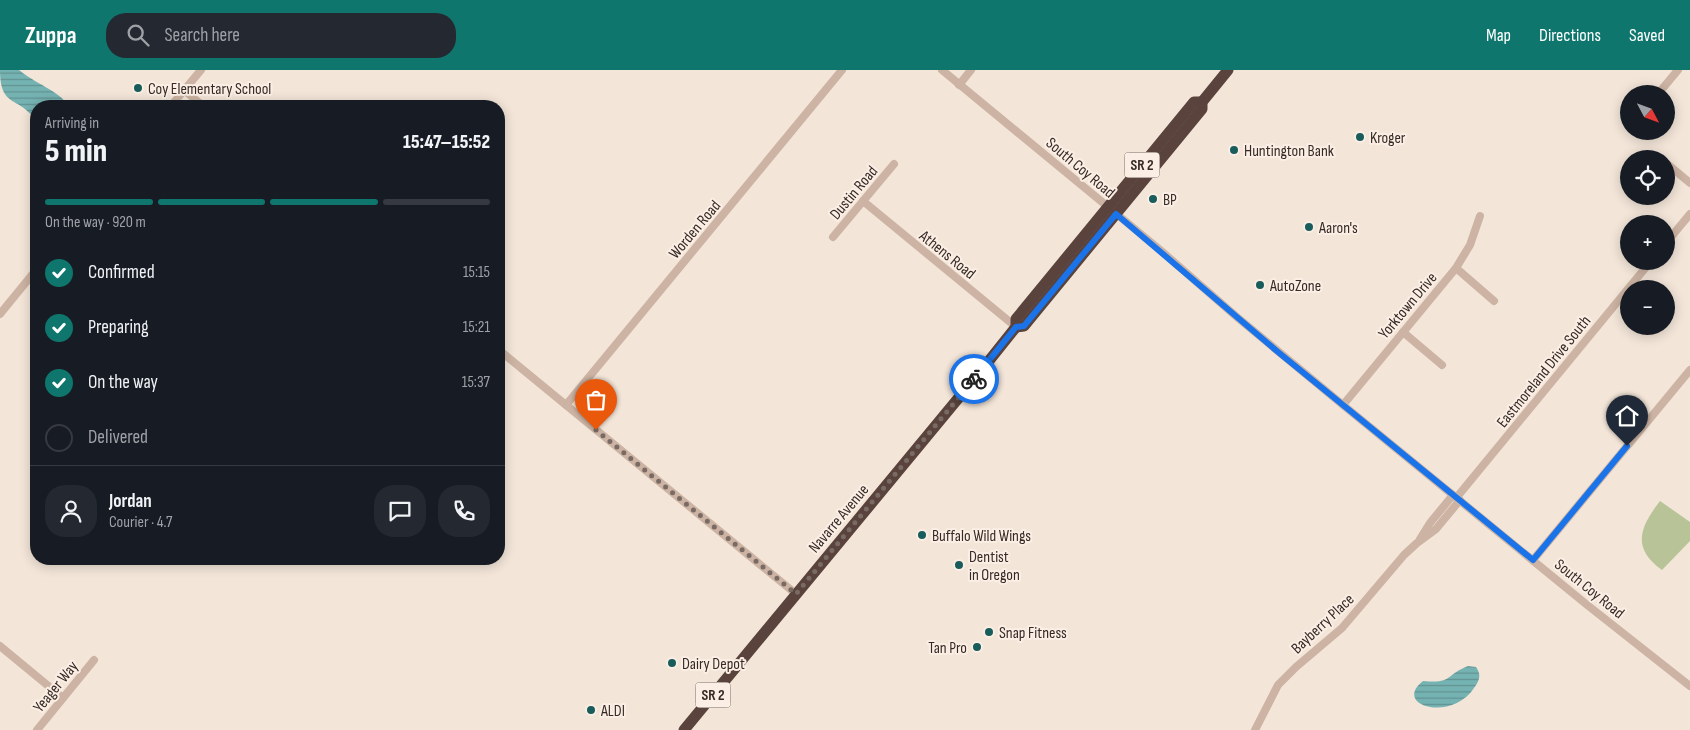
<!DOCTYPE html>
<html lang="en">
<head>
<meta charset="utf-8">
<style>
  body { margin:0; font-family:"Sofia Sans Condensed",sans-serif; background:#242831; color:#f1f3f6; height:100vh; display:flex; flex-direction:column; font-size:19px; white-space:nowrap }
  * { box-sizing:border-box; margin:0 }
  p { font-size:16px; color:#9ea1a6 }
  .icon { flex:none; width:28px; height:28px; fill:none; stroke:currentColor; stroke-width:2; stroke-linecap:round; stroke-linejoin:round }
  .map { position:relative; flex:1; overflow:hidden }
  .sheet { position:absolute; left:30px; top:30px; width:475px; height:465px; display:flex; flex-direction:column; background:#171b24; border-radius:20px; box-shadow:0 2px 12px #0003 }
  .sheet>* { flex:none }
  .needle { width:32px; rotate:131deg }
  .tools { position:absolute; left:1620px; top:15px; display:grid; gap:10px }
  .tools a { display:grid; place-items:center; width:55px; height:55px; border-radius:50%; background:#171b24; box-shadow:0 2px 12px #0003; font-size:25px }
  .pin { position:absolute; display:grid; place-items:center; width:42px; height:42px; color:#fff; margin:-51px -21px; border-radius:50% 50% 50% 0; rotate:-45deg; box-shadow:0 0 5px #0007 }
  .pin .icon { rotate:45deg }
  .courier { position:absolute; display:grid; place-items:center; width:50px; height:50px; margin:-25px; border:4px solid #1a73e8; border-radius:50%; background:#fff; color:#222; box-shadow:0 1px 6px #0007 }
  .headline em { font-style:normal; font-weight:800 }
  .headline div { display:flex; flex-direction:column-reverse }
  .headline { display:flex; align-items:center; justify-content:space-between; height:85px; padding:0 15px }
  h1 { font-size:32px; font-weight:800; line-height:38px }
  .bar { display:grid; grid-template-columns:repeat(4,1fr); gap:8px 5px; align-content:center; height:60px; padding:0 15px }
  .bar i { height:6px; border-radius:4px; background:#363941 }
  .bar .selected { background:#0f766e }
  .bar p { grid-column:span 4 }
  .line { display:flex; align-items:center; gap:12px; padding:0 15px; border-top:1px solid #363941 }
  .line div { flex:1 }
  .round { display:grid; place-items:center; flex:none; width:52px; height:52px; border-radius:20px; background:#242831 }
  ol { padding:0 15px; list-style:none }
  li { display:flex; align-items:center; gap:15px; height:55px }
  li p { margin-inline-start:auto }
  li .icon { padding:5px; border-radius:50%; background:#0f766e; color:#fff; stroke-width:4 }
  li:last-child { color:#9ea1a6 }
  li i { width:28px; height:28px; border:2px solid #363941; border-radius:50% }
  header { display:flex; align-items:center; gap:30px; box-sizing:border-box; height:70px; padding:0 25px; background:#0f766e; color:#fff }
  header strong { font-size:24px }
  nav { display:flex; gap:28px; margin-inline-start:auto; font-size:18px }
  .search { width:350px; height:45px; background:#242831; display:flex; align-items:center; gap:12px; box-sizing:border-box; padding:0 18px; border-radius:20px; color:#9ea1a6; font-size:19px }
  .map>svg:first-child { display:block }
  .garden { fill:#b8c497 }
  .water { fill:url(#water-rules) }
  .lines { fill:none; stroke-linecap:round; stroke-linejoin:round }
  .minor { stroke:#ccb3a3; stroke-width:8 }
  .highway { stroke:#59433c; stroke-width:11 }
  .done { stroke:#796b64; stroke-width:5; stroke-dasharray:0 9 }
  .route { stroke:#1a73e8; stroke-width:6 }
  .poi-dot { fill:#185c5c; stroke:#fbefe5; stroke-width:2 }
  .labels { text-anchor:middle; stroke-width:4; stroke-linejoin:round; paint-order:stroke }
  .shield { fill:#fbefe5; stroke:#72655f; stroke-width:1 }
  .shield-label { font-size:15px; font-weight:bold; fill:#372a26 }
  .poi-label { font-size:16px; fill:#372a26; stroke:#fbefe5; text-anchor:start }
  .street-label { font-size:16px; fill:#372a26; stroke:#fbefe5 }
</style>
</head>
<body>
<header>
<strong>Zuppa</strong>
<div class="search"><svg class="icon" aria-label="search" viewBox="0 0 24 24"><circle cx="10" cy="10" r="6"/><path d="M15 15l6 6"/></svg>Search here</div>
<nav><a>Map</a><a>Directions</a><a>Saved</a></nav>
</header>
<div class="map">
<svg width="1690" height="660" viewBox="0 0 1690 660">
  <defs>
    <pattern id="water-rules" width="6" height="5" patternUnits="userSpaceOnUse" patternTransform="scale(1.25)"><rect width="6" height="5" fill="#75b3b2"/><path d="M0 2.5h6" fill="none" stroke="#619291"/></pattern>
  </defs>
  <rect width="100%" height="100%" fill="#f3e5d8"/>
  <!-- garden -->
  <path class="garden" d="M1660,431L1690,452V471L1662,500C1631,478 1640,457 1660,431Z"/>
  <!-- water -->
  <g class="water">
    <path d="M0,0H19C34,13 58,20 69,36H36V51C19,25 0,39 0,0Z"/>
    <path d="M1468,596L1476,597C1482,605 1479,611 1474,618C1451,653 1392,635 1423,611C1453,614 1445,605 1468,596Z"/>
  </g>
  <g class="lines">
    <!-- minor -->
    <g class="minor">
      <path d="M942,0L1159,179L1238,248L1343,335L1586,534L1690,616"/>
      <path d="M959,15L971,0"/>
      <path d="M184,20L203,36"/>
      <path d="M1658,24L1678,0"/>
      <path d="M171,36L201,0"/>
      <path d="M1666,93L1690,113"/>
      <path d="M863,131L1016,257"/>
      <path d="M833,167L894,94"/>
      <path d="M1666,173L1690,144"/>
      <path d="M1456,198L1494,231"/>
      <path d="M0,244L36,200"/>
      <path d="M1403,262L1442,295"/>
      <path d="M499,280L796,524"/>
      <path d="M566,335L842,0"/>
      <path d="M1343,335L1456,198L1470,175L1480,146"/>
      <path d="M1457,427L1651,191"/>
      <path d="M1420,469L1430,453L1453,425"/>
      <path d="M1533,490L1690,300"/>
      <path d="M0,576L63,628"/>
      <path d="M37,660L94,590"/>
      <path d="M1255,660L1278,615L1296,597L1342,558L1404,485L1417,473L1436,459L1460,430"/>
    </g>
    <!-- highway -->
    <g class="highway">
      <path d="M1016,257L1024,256L1202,39V32L1228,0"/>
      <path d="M684,660L980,302L1016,257V249L1194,32H1202"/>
    </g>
  </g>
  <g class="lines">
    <!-- done -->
    <path class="done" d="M596,360L796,524L974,309"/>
    <!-- route -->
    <path class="route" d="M974,309L1016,257L1024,256L1116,144L1278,282L1533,490L1627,376"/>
  </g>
  <!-- markers -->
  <g class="poi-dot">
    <circle cx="138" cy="18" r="5"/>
    <circle cx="1360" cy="67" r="5"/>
    <circle cx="1234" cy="80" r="5"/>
    <circle cx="1153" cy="129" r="5"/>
    <circle cx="1309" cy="157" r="5"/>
    <circle cx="1260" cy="215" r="5"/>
    <circle cx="922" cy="465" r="5"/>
    <circle cx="959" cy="495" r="5"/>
    <circle cx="989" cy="562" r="5"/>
    <circle cx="977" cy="577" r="5"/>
    <circle cx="672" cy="593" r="5"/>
    <circle cx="591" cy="640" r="5"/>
  </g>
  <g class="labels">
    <!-- shield labels -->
    <g class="shield">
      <rect x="1124.5" y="82.5" width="35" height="25" rx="4"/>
      <rect x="695.5" y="612.5" width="35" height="25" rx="4"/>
    </g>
    <g class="shield-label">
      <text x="1142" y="100">SR 2</text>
      <text x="713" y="630">SR 2</text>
    </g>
    <!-- poi labels -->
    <g class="poi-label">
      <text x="148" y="24">Coy Elementary School</text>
      <text x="1370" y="73">Kroger</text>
      <text x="1244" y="86">Huntington Bank</text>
      <text x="1163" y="135">BP</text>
      <text x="1319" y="163">Aaron's</text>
      <text x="1270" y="221">AutoZone</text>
      <text x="932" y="471">Buffalo Wild Wings</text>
      <text x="969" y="492">Dentist<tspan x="969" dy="18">in Oregon</tspan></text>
      <text x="999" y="568">Snap Fitness</text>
      <text x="967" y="583" text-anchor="end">Tan Pro</text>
      <text x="682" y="599">Dairy Depot</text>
      <text x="601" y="646">ALDI</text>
    </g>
    <!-- street labels -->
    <g class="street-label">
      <text transform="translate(1081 97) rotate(40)" y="6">South Coy Road</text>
      <text transform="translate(853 122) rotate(-50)" y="6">Dustin Road</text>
      <text transform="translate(694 159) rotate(-50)" y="6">Worden Road</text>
      <text transform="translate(948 184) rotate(39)" y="6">Athens Road</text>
      <text transform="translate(1407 235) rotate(-50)" y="6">Yorktown Drive</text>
      <text transform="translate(1543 301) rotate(-51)" y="6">Eastmoreland Drive South</text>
      <text transform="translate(838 448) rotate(-50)" y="6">Navarre Avenue</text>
      <text transform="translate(1590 518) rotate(39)" y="6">South Coy Road</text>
      <text transform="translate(1322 553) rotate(-43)" y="6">Bayberry Place</text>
      <text transform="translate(55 616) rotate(-51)" y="6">Yeager Way</text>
    </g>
  </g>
</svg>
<div class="tools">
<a><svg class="needle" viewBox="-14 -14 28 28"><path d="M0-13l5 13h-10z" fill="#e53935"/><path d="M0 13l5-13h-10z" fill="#9ea1a6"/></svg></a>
<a><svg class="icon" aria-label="locate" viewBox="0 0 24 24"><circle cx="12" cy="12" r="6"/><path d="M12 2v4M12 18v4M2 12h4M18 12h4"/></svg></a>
<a>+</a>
<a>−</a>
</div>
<div class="pin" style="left:596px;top:360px;background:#ea580c"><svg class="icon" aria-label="bag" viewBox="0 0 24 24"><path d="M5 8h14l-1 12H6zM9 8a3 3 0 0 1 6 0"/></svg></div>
<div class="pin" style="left:1627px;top:376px;background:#1f2937"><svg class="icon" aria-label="home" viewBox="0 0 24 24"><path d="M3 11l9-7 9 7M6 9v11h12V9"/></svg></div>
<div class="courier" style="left:974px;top:309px"><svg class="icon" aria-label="bike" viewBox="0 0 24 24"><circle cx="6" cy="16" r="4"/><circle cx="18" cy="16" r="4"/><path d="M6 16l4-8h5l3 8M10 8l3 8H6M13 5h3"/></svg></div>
<section class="sheet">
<div class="headline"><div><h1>5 min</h1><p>Arriving in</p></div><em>15:47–15:52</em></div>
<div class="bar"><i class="selected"></i><i class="selected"></i><i class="selected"></i><i></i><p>On the way · 920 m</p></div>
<ol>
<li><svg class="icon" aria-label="check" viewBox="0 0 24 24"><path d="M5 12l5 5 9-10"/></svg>Confirmed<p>15:15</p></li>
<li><svg class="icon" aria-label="check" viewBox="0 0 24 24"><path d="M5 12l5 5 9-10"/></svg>Preparing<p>15:21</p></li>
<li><svg class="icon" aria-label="check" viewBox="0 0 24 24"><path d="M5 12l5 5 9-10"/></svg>On the way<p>15:37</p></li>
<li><i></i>Delivered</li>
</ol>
<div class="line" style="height:90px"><a class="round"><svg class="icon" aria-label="person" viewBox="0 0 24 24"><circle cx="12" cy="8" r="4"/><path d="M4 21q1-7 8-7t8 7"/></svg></a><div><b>Jordan</b><p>Courier · 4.7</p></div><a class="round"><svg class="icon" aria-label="chat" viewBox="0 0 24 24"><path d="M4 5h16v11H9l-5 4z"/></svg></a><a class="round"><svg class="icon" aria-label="phone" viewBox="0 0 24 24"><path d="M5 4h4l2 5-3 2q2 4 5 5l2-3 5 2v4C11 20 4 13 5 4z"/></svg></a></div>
</section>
</div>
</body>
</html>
